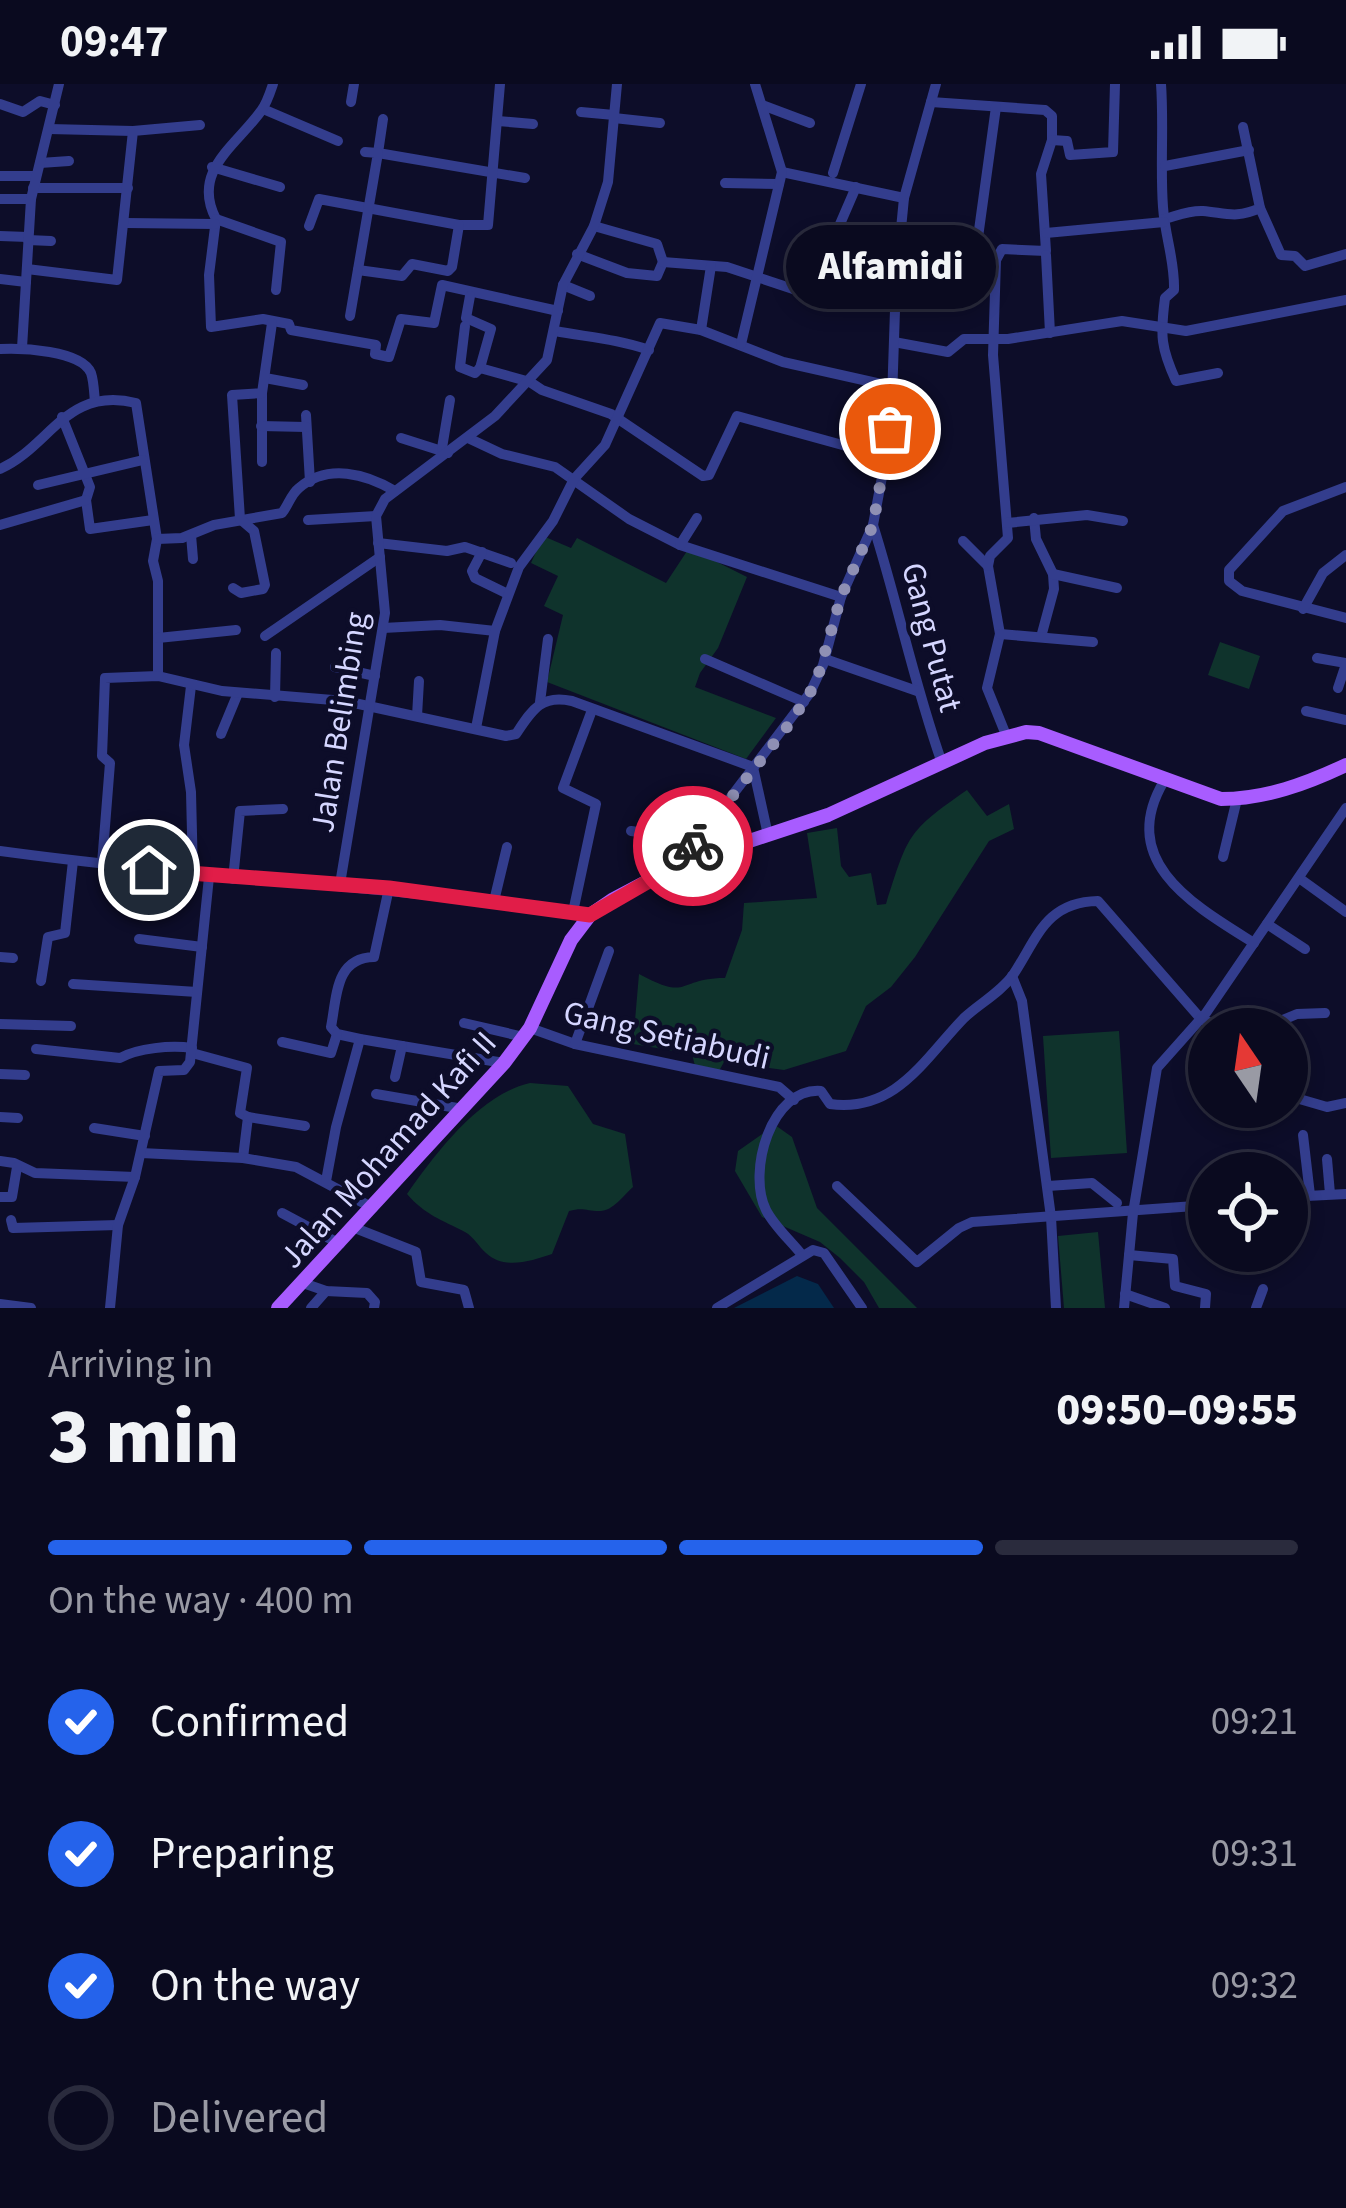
<!DOCTYPE html>
<html lang="en">
<head>
<meta charset="utf-8">
<style>
  body { margin:0; font-family:"Source Sans 3",sans-serif; background:#131328; color:#f1f3f6; height:100vh; display:flex; flex-direction:column; font-size:45px; white-space:nowrap }
  * { box-sizing:border-box; margin:0 }
  p { font-size:39px; color:#999aa4 }
  .icon { flex:none; width:66px; height:66px; fill:none; stroke:currentColor; stroke-width:2; stroke-linecap:round; stroke-linejoin:round }
  .map { position:relative; height:1224px; overflow:hidden }
  .panel { display:flex; flex-direction:column; background:#0a0a1f; flex:1 }
  .panel>* { flex:none }
  .needle { width:78px; rotate:347deg }
  .controls { position:absolute; left:1188px; top:924px; display:grid; gap:24px }
  .controls a { display:grid; place-items:center; width:120px; height:120px; border-radius:50%; background:#0a0a1f; box-shadow:0 6px 18px #0003,0 0 0 3px #2a2b3d; font-size:60px }
  .pin { position:absolute; display:grid; place-items:center; width:102px; height:102px; color:#fff; margin:-51px; border:6px solid #fff; border-radius:50%; box-shadow:0 3px 12px #0007 }
  .courier { position:absolute; display:grid; place-items:center; width:120px; height:120px; margin:-60px; border:9px solid #e11d48; border-radius:50%; background:#fff; color:#222; box-shadow:0 3px 15px #0007 }
  .bubble { position:absolute; height:84px; border-radius:42px; background:#0a0a1f; box-shadow:0 6px 18px #0003,0 0 0 3px #2a2b3d; font-size:39px; font-weight:800; line-height:84px; text-align:center }
  .head em { font-style:normal; font-weight:800 }
  .head div { display:flex; flex-direction:column-reverse }
  .head { display:flex; align-items:center; justify-content:space-between; height:204px; padding:0 48px }
  h1 { font-size:78px; font-weight:800; line-height:90px }
  .bar { display:grid; grid-template-columns:repeat(4,1fr); gap:18px 12px; align-content:center; height:144px; padding:0 48px }
  .bar i { height:15px; border-radius:9px; background:#2a2b3d }
  .bar .on { background:#2563eb }
  .bar p { grid-column:span 4 }
  ol { padding:0 48px; list-style:none }
  li { display:flex; align-items:center; gap:36px; height:132px }
  li p { margin-inline-start:auto }
  li .icon { padding:12px; border-radius:50%; background:#2563eb; color:#fff; stroke-width:4 }
  li:last-child { color:#999aa4 }
  li i { width:66px; height:66px; border:6px solid #2a2b3d; border-radius:50% }
  .status { display:flex; justify-content:space-between; align-items:center; height:84px; padding:0 60px; background:#0a0a1f; direction:ltr }
  .status svg { height:33px; fill:currentColor }
  .map>svg:first-child { display:block }
  .green { fill:#0f332c }
  .water { fill:#04294a }
  .lines { fill:none; stroke-linecap:round; stroke-linejoin:round }
  .minor { stroke:#333d8d; stroke-width:10 }
  .major { stroke:#a85cff; stroke-width:14 }
  .done { stroke:#8f90b4; stroke-width:12; stroke-dasharray:0 21.6 }
  .route { stroke:#e11d48; stroke-width:15 }
  .labels { text-anchor:middle; stroke-width:9; stroke-linejoin:round; paint-order:stroke }
  .street-label { font-size:33px; fill:#d5d6ff; stroke:#0d0d29 }
</style>
</head>
<body>
<div class="status"><b>09:47</b><svg viewBox="0 0 49 12"><path d="M0 12V9h3v3zM5 12V6h3v6zM10 12V3h3v9zM15 12V0h3v12zM26 1h20v11H26zM47 4h2v5h-2z"/></svg></div>
<div class="map">
<svg width="1346" height="1224" viewBox="0 0 1346 1224">
  <rect width="100%" height="100%" fill="#0d0d29"/>
  <!-- green -->
  <g class="green">
    <path d="M543,452L571,464L577,454L666,499L689,464L747,493L718,564L700,589L695,603L776,634L746,675L547,598L563,531L544,522L558,492L531,479Z"/>
    <path d="M1220,558L1260,572L1249,605L1208,591Z"/>
    <path d="M967,706L987,732L1009,720L1014,745L989,757L915,873L891,903L866,922L846,967L784,986L724,978L719,987L695,982L692,970L633,960L639,890C691,918 676,894 725,894L742,846L744,819L817,814L807,749L837,744L841,782L849,793L871,789L877,821L886,820C908,752 906,748 967,706Z"/>
    <path d="M1119,947L1127,1069L1051,1074L1043,952Z"/>
    <path d="M530,999L568,1002L593,1040L625,1050L633,1103C624,1111 612,1128 599,1127C587,1127 583,1123 569,1127L552,1170C531,1177 504,1186 486,1169C478,1162 474,1153 465,1148C442,1136 425,1131 407,1110C436,1069 479,1011 530,999Z"/>
    <path d="M775,1041L792,1053L817,1124L917,1224H879L864,1198L840,1174L820,1158L762,1133L735,1087L738,1067Z"/>
    <path d="M1098,1148L1105,1224H1064L1058,1152Z"/>
  </g>
  <!-- water -->
  <path class="water" d="M797,1192L818,1200L834,1224H734Z"/>
  <g class="lines">
    <!-- minor -->
    <g class="minor">
      <path d="M1161,0C1164,41 1160,82 1163,123C1165,153 1175,177 1174,206L1165,214C1160,252 1161,264 1176,297L1218,289"/>
      <path d="M351,18L354,0"/>
      <path d="M931,18L1045,26L1052,32V56L1041,90L1046,167L1002,165L996,176L954,172"/>
      <path d="M0,20L23,28L40,17L55,21"/>
      <path d="M762,21L810,39"/>
      <path d="M263,25L338,57"/>
      <path d="M581,28L614,31"/>
      <path d="M614,34L660,39"/>
      <path d="M383,35L378,69L525,94"/>
      <path d="M498,37L533,40"/>
      <path d="M49,45L133,47"/>
      <path d="M1052,56L1067,57L1070,71L1113,68L1115,0"/>
      <path d="M40,79L69,77"/>
      <path d="M1165,82L1249,66"/>
      <path d="M212,83L280,103"/>
      <path d="M782,88L904,114"/>
      <path d="M833,89L861,0"/>
      <path d="M0,92H35"/>
      <path d="M725,99L779,100"/>
      <path d="M33,104H128"/>
      <path d="M0,115H31"/>
      <path d="M1260,124L1281,171L1295,172L1305,182L1346,170"/>
      <path d="M216,135L209,191L211,243L263,235L289,240L291,246L376,261L375,270L389,273L401,235L434,239L442,201L558,227"/>
      <path d="M216,135C191,87 236,62 261,27C267,19 270,9 273,0"/>
      <path d="M216,135L281,158L276,206"/>
      <path d="M1164,135C1176,132 1190,126 1203,127C1226,129 1236,135 1260,124L1243,43"/>
      <path d="M126,139L215,140"/>
      <path d="M309,142L319,115L459,141H488L500,0"/>
      <path d="M594,142L657,160L663,178"/>
      <path d="M1046,149L1164,138"/>
      <path d="M0,152L28,153"/>
      <path d="M28,156L51,157"/>
      <path d="M577,170L627,189L657,192L663,178"/>
      <path d="M1046,171L1050,249"/>
      <path d="M975,175L996,23"/>
      <path d="M996,176L993,271L1008,454L990,472L988,482L1000,550L987,604L1006,651"/>
      <path d="M663,178L727,183L793,205L802,206L821,184L896,196"/>
      <path d="M821,184L856,103"/>
      <path d="M27,185L117,196L133,47L200,41"/>
      <path d="M358,186L402,192L412,180L448,187L452,183L459,141"/>
      <path d="M0,195L26,198"/>
      <path d="M563,201L590,212"/>
      <path d="M470,212L466,234L491,245L480,284L530,298L542,306L611,330L703,392L709,391L737,332L886,373"/>
      <path d="M350,232L378,69L365,68"/>
      <path d="M465,242L460,283L475,289L480,284"/>
      <path d="M701,246L783,278L890,302"/>
      <path d="M555,247C587,253 617,255 649,266"/>
      <path d="M894,258L948,268L964,255H1008L1122,237L1186,247L1346,216"/>
      <path d="M741,260L782,88L755,0"/>
      <path d="M22,264L31,115L59,0"/>
      <path d="M0,265C21,264 81,266 91,289C94,298 94,309 95,318"/>
      <path d="M265,294L303,301"/>
      <path d="M262,309V378"/>
      <path d="M306,331L310,398"/>
      <path d="M62,333L90,403L86,416L90,445L153,436"/>
      <path d="M261,342L306,343"/>
      <path d="M401,354L448,369"/>
      <path d="M468,354L502,370L555,383L629,435L680,461L841,513"/>
      <path d="M442,364L450,316"/>
      <path d="M0,385C51,362 66,302 136,319L157,455L153,477L158,497V592"/>
      <path d="M38,401L143,376"/>
      <path d="M1346,403L1283,427L1229,486V497L1242,507L1346,534"/>
      <path d="M1034,434L1036,455L1053,490L1054,505L1041,553"/>
      <path d="M308,436L376,432"/>
      <path d="M1007,439L1087,431L1123,437"/>
      <path d="M0,441L86,416"/>
      <path d="M873,441C898,520 914,600 942,679"/>
      <path d="M191,451L193,475"/>
      <path d="M157,455L182,454L214,441L282,429C288,422 291,410 299,404C328,379 366,390 395,407"/>
      <path d="M963,457L988,482"/>
      <path d="M378,459L447,467L465,463L511,479"/>
      <path d="M680,461L697,434"/>
      <path d="M482,468L472,487L475,494L508,510"/>
      <path d="M1053,490L1117,504"/>
      <path d="M233,504L241,509L263,505L265,501L254,447L240,435L232,311L262,309L272,239"/>
      <path d="M1303,525L1323,489L1346,471"/>
      <path d="M383,544L440,541L495,547"/>
      <path d="M1000,550L1093,558"/>
      <path d="M265,552L380,473"/>
      <path d="M158,554L236,546"/>
      <path d="M1317,574L1346,579"/>
      <path d="M705,575L804,618"/>
      <path d="M825,575L917,607"/>
      <path d="M335,583L375,592"/>
      <path d="M191,602L184,661L191,708L193,791"/>
      <path d="M1338,604L1346,580"/>
      <path d="M275,613L276,569"/>
      <path d="M540,618L548,555"/>
      <path d="M1306,627L1346,636"/>
      <path d="M417,632L419,597"/>
      <path d="M476,644L495,547L519,483L553,437L574,395L605,361L660,239L701,246L711,182"/>
      <path d="M221,650L238,609"/>
      <path d="M1164,697C1116,778 1195,822 1254,859"/>
      <path d="M631,747L697,756"/>
      <path d="M0,767C197,794 394,802 590,831"/>
      <path d="M1223,773L1237,715"/>
      <path d="M102,780L110,679L102,672L105,594L158,592L222,607L345,617L506,652L516,650C532,626 541,610 572,617L753,683L768,751"/>
      <path d="M680,780L810,609L823,581L841,513L873,441L891,345L896,196L904,114L936,0"/>
      <path d="M1299,794L1346,828"/>
      <path d="M233,795L240,727L283,725"/>
      <path d="M340,800L385,529L376,432L385,415L495,332L547,276L563,201L594,142L608,98L617,0"/>
      <path d="M389,804L374,873C335,874 337,912 331,943L337,950L360,955L504,979"/>
      <path d="M494,817L507,763"/>
      <path d="M573,828L596,720L563,704L592,626"/>
      <path d="M1267,840L1305,865"/>
      <path d="M139,855L202,863"/>
      <path d="M0,873L13,874"/>
      <path d="M1012,892L1022,917L1051,1133L1056,1224"/>
      <path d="M41,897L48,853L65,849L73,777"/>
      <path d="M73,900L197,908"/>
      <path d="M464,939L524,953"/>
      <path d="M0,940L71,942"/>
      <path d="M530,944L575,960L779,1003L794,1016"/>
      <path d="M1261,945L1297,930L1325,929"/>
      <path d="M282,958L331,969L337,950"/>
      <path d="M575,960L609,867"/>
      <path d="M36,965L120,974C138,964 171,961 192,964"/>
      <path d="M192,969L247,984L240,1029L248,1033L243,1074"/>
      <path d="M1287,988L1305,992L1296,1014L1327,1023L1346,1019"/>
      <path d="M0,990L25,991"/>
      <path d="M395,993L402,962"/>
      <path d="M376,1010L463,1025"/>
      <path d="M0,1033L18,1034"/>
      <path d="M248,1033L305,1042"/>
      <path d="M94,1044L145,1052"/>
      <path d="M1303,1051L1310,1111"/>
      <path d="M141,1069L243,1074L296,1083L373,1124"/>
      <path d="M1327,1075L1330,1110"/>
      <path d="M0,1077L14,1079L35,1089L135,1093"/>
      <path d="M326,1097L336,1043L360,955"/>
      <path d="M837,1102L917,1178L959,1144L972,1138L1209,1121"/>
      <path d="M1048,1102L1092,1099L1117,1119"/>
      <path d="M0,1113H12L17,1083"/>
      <path d="M1287,1113L1346,1110"/>
      <path d="M282,1129L340,1160"/>
      <path d="M11,1136L13,1144L118,1141"/>
      <path d="M355,1144L416,1168L421,1198L464,1206L469,1224"/>
      <path d="M802,1171C791,1157 774,1142 766,1126C747,1088 771,1003 821,1007L830,1020C896,1029 925,974 964,934C980,919 1000,909 1013,891C1037,855 1045,818 1098,817L1201,935L1226,945"/>
      <path d="M1129,1171L1173,1175L1175,1202L1206,1210L1205,1224"/>
      <path d="M303,1199L326,1207L367,1209L375,1218L374,1224"/>
      <path d="M1125,1210L1165,1224"/>
      <path d="M0,1220L31,1224"/>
      <path d="M110,1224L118,1141L135,1093L159,987L184,986L190,978L209,793"/>
      <path d="M311,1224L326,1207"/>
      <path d="M717,1224L813,1166L824,1169L862,1224"/>
      <path d="M1124,1224L1133,1129L1157,984L1206,929L1346,724"/>
      <path d="M1256,1224L1263,1205"/>
    </g>
    <!-- major -->
    <path class="major" d="M278,1224L504,979L530,944L571,856L590,831L612,816L680,780L828,731L985,659L1026,648L1039,649L1221,715C1265,715 1306,700 1346,681"/>
  </g>
  <g class="lines">
    <!-- done -->
    <path class="done" d="M693,762L791,638L816,599L841,513L873,441L890,345"/>
    <!-- route -->
    <path class="route" d="M149,786L389,804L590,831L680,779L693,762"/>
  </g>
  <g class="labels">
    <!-- street labels -->
    <g class="street-label">
      <text transform="translate(933 553) rotate(75)" y="12">Gang Putat</text>
      <text transform="translate(338 638) rotate(-81)" y="12">Jalan Belimbing</text>
      <text transform="translate(667 950) rotate(13)" y="12">Gang Setiabudi</text>
      <text transform="translate(387 1065) rotate(-48)" y="12">Jalan Mohamad Kafi II</text>
    </g>
  </g>
</svg>
<div class="controls">
<a><svg class="needle" viewBox="-14 -14 28 28"><path d="M0-13l5 13h-10z" fill="#e53935"/><path d="M0 13l5-13h-10z" fill="#999aa4"/></svg></a>
<a><svg class="icon" aria-label="locate" viewBox="0 0 24 24"><circle cx="12" cy="12" r="6"/><path d="M12 2v4M12 18v4M2 12h4M18 12h4"/></svg></a>
</div>
<div class="pin" style="left:890px;top:345px;background:#ea580c"><svg class="icon" aria-label="bag" viewBox="0 0 24 24"><path d="M5 8h14l-1 12H6zM9 8a3 3 0 0 1 6 0"/></svg></div>
<div class="pin" style="left:149px;top:786px;background:#1f2937"><svg class="icon" aria-label="home" viewBox="0 0 24 24"><path d="M3 11l9-7 9 7M6 9v11h12V9"/></svg></div>
<div class="courier" style="left:693px;top:762px"><svg class="icon" aria-label="bike" viewBox="0 0 24 24"><circle cx="6" cy="16" r="4"/><circle cx="18" cy="16" r="4"/><path d="M6 16l4-8h5l3 8M10 8l3 8H6M13 5h3"/></svg></div>
<div class="bubble" style="left:786px;top:141px;width:210px">Alfamidi</div>
</div>
<section class="panel">
<div class="head"><div><h1>3 min</h1><p>Arriving in</p></div><em>09:50–09:55</em></div>
<div class="bar"><i class="on"></i><i class="on"></i><i class="on"></i><i></i><p>On the way · 400 m</p></div>
<ol>
<li><svg class="icon" aria-label="check" viewBox="0 0 24 24"><path d="M5 12l5 5 9-10"/></svg>Confirmed<p>09:21</p></li>
<li><svg class="icon" aria-label="check" viewBox="0 0 24 24"><path d="M5 12l5 5 9-10"/></svg>Preparing<p>09:31</p></li>
<li><svg class="icon" aria-label="check" viewBox="0 0 24 24"><path d="M5 12l5 5 9-10"/></svg>On the way<p>09:32</p></li>
<li><i></i>Delivered</li>
</ol>
</section>
</body>
</html>
